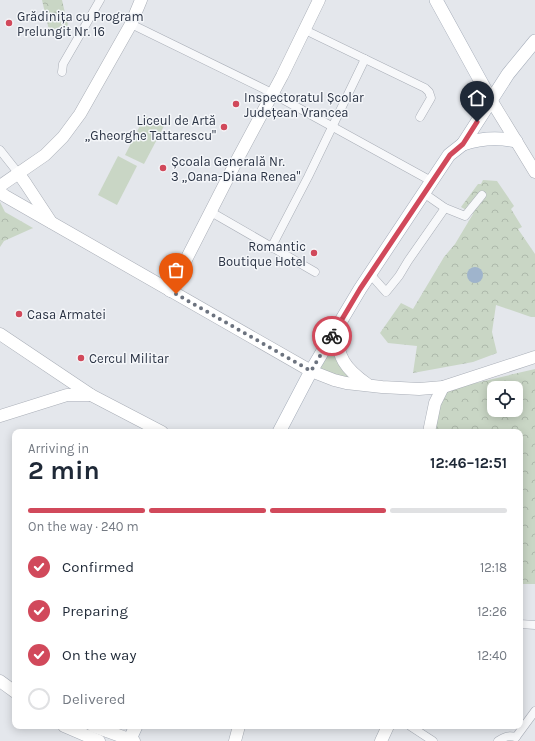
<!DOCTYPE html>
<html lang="en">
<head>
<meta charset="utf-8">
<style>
  body { margin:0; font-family:Karla,sans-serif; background:#f2f2f3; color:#1f2937; height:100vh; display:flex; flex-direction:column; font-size:15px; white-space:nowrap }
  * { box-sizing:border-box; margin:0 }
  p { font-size:13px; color:#747a83 }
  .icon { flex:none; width:22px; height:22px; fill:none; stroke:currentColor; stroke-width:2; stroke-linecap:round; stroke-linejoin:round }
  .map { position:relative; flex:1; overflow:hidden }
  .sheet { position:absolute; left:12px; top:429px; width:511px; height:300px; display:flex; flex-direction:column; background:#fff; border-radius:8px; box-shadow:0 2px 10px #0003 }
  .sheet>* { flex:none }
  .buttons { position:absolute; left:487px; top:381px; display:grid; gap:8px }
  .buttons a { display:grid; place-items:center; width:36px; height:36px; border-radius:8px; background:#fff; box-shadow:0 2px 10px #0003; font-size:20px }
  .pin { position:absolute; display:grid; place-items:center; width:34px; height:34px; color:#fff; margin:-41px -17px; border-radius:50% 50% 50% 0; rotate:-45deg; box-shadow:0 0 4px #0007 }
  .pin .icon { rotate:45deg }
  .courier { position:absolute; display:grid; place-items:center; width:40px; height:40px; margin:-20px; border:3px solid #d1495b; border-radius:50%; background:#fff; color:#222; box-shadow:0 1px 5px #0007 }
  .head em { font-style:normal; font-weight:700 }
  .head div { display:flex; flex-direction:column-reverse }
  .head { display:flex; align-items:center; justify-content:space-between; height:68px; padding:0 16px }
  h1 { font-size:26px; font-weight:700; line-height:30px }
  .bar { display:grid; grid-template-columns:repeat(4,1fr); gap:6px 4px; align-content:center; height:48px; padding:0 16px }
  .bar i { height:5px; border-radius:3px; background:#e0e1e3 }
  .bar .active { background:#d1495b }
  .bar p { grid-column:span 4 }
  ol { padding:0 16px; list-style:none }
  li { display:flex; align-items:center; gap:12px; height:44px }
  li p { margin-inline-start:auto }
  li .icon { padding:4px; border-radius:50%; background:#d1495b; color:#fff; stroke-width:4 }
  li:last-child { color:#747a83 }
  li i { width:22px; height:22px; border:2px solid #e0e1e3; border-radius:50% }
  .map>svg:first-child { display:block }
  .grass { fill:#c9d6c5 }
  .park { fill:url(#park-crowns); fill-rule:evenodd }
  .water { fill:#9fb4cc }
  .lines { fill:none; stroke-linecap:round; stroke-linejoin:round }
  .street-casing { stroke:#a9aeb7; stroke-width:9 }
  .secondary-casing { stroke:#a9aeb7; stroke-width:13 }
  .primary-casing { stroke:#a3abb8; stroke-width:14 }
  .street { stroke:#f7f8fa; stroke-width:8 }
  .secondary { stroke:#fff; stroke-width:12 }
  .primary { stroke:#fff; stroke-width:13 }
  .done { stroke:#6c737f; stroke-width:4; stroke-dasharray:0 7.2 }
  .route { stroke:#d1495b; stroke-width:5 }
  .poi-dot { fill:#d1495b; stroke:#f4f6f9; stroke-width:1.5 }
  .labels { text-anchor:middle; stroke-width:3; stroke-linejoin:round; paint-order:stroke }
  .poi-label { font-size:13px; fill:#2b3445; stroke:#f4f6f9; text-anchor:start }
</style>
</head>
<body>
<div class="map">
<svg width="535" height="741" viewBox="0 0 535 741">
  <defs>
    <pattern id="park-crowns" width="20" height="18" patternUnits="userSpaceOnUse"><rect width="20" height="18" fill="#c9d6c5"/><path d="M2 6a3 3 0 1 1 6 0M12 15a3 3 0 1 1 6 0" fill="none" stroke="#adb8ab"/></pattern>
  </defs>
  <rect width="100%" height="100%" fill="#e4e7ec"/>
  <!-- grass -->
  <g class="grass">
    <path d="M145,116L164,126L144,164L125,155Z"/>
    <path d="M118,156L137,166L117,205L98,195Z"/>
    <path d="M335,331L337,347L369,386L311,371Z"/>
  </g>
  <!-- park -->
  <g class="park">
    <path d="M42,0H62L68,26L49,30Z"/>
    <path d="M483,180L497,181L514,206L511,209L522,227L518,229L535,254V317H531L496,305L492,332L497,353L473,362L413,373L417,346L388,343L380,333L401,303L413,309L444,257L455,244L473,214L461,207L478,184H481Z"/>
    <path d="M0,202L5,212L33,228L4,241L0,247Z"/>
    <path d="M535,369V584H520V432H432L436,412L446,390ZM494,388H516V410H494Z"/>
  </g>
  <!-- water -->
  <circle class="water" cx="475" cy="275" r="8"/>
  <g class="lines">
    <!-- street casing -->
    <g class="street-casing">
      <g id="street">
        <path d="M131,24L264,89L433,182"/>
        <path d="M305,30L425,88L429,92L431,98L420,117"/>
        <path d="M62,72L63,64L100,0"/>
        <path d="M0,150L19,174"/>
        <path d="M425,194L445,208L465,216L482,195"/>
        <path d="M211,212L315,272"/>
        <path d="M271,248L308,177L365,59"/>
        <path d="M370,274L386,292L399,276L408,261L445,208"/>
        <path d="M520,624L535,625"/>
        <path d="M410,726L433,741"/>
        <path d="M516,737L535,711"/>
        <path d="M498,741C504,737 508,735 516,737"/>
      </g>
    </g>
    <!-- secondary casing -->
    <g class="secondary-casing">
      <g id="secondary">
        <path d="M491,100L535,172"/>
        <path d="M19,174L26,184L51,222"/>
        <path d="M0,186L45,155L63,137L80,114L131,24L141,0"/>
        <path d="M0,192L5,196L311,371L334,380L346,383L382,387L419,389L443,387L535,357"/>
        <path d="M170,291L237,160L282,76L319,0"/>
        <path d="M335,331C339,358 344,368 367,384"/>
        <path d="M0,334L91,395L162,432"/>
        <path d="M0,416L67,395H91"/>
        <path d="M429,432L435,403L443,387"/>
        <path d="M0,681L15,692"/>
        <path d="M64,726L99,741"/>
        <path d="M93,726L134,741"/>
        <path d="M235,741L239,726"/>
        <path d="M381,741L388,726"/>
      </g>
    </g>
    <!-- primary casing -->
    <g class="primary-casing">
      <g id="primary">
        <path d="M436,0L491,100"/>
        <path d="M463,144C481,138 497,137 516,141"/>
        <path d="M279,432L311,371L360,289L449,155L463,144L508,74L535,41"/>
        <path d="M129,741L136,726"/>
      </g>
    </g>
    <!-- street -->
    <use href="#street" class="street"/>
    <!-- secondary -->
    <use href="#secondary" class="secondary"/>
    <!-- primary -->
    <use href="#primary" class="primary"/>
  </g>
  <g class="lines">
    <!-- done -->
    <path class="done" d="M176,294L311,371L332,336"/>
    <!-- route -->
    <path class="route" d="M332,336L360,289L450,155L463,144L477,122"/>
  </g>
  <!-- markers -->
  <g class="poi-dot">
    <circle cx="9" cy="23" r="4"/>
    <circle cx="236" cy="104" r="4"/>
    <circle cx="224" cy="127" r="4"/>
    <circle cx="163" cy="168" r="4"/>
    <circle cx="314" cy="253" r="4"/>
    <circle cx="19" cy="314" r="4"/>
    <circle cx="81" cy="358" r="4"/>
  </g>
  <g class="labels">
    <!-- poi labels -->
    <g class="poi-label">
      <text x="17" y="21">Grădinița cu Program<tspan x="17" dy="15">Prelungit Nr. 16</tspan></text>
      <text x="244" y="102">Inspectoratul Școlar<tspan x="244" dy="15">Județean Vrancea</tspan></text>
      <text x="216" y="125" text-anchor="end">Liceul de Artă<tspan x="216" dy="15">„Gheorghe Tattarescu"</tspan></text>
      <text x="171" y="166">Școala Generală Nr.<tspan x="171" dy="15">3 „Oana-Diana Renea"</tspan></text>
      <text x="306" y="251" text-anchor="end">Romantic<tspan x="306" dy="15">Boutique Hotel</tspan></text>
      <text x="27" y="319">Casa Armatei</text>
      <text x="89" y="363">Cercul Militar</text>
    </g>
  </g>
</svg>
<div class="buttons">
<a><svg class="icon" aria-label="locate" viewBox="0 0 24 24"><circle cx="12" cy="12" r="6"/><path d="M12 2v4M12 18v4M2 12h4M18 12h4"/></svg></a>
</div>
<div class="pin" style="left:176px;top:294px;background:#ea580c"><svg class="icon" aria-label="bag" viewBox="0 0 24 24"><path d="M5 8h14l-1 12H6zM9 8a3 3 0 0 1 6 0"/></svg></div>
<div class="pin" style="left:477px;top:122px;background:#1f2937"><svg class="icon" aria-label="home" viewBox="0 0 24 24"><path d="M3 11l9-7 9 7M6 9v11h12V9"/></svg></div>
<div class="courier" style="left:332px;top:336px"><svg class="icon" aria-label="bike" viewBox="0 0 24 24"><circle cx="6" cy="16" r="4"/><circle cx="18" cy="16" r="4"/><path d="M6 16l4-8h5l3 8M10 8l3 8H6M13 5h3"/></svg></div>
<section class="sheet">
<div class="head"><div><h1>2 min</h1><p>Arriving in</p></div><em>12:46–12:51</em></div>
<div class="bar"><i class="active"></i><i class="active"></i><i class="active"></i><i></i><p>On the way · 240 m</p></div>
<ol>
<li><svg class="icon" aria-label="check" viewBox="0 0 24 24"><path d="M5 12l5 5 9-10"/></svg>Confirmed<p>12:18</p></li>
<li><svg class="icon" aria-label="check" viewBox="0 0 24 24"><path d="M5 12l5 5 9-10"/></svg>Preparing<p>12:26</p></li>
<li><svg class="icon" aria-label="check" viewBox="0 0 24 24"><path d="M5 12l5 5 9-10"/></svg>On the way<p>12:40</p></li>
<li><i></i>Delivered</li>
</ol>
</section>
</div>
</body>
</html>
